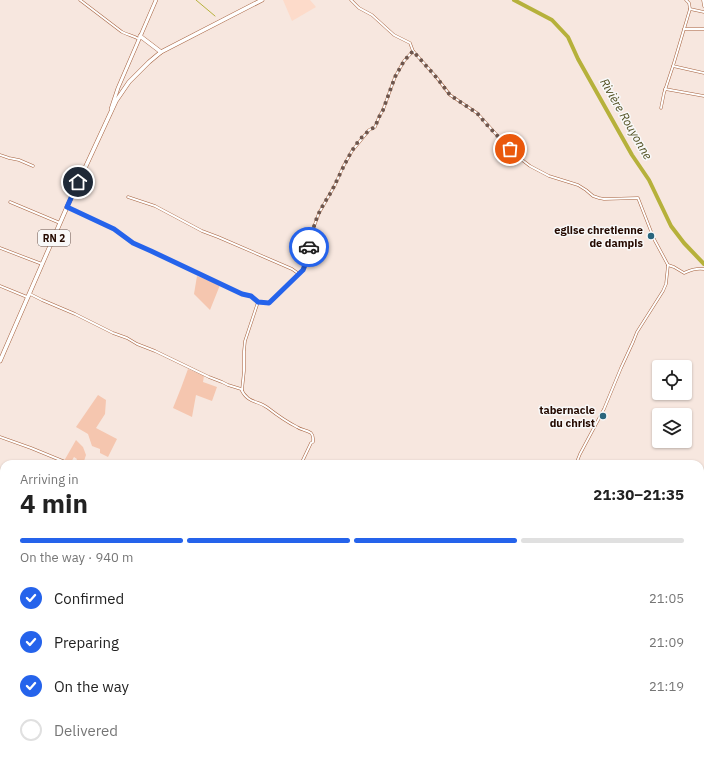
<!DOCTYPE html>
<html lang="en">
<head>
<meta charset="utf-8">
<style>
  body { margin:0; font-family:"IBM Plex Sans",sans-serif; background:#f6f6f6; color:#222; height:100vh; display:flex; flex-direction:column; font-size:15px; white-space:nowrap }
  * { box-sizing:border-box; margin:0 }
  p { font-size:13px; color:#767676 }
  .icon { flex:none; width:22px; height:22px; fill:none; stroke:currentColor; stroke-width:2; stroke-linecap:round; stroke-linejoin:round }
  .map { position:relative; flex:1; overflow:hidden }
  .details { position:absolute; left:0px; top:460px; width:704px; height:300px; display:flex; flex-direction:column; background:#fff; border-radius:12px 12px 0 0; box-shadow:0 1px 3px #0004 }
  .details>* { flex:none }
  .tools { position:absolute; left:652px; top:360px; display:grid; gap:8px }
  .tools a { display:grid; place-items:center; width:40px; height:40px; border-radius:4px; background:#fff; box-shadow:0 1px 3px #0004; font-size:20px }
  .pin { position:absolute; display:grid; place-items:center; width:34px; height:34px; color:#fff; margin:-17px; border:2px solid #fff; border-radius:50%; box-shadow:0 1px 4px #0007 }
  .courier { position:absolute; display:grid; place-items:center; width:40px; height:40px; margin:-20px; border:3px solid #2563eb; border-radius:50%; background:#fff; color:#222; box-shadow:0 1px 5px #0007 }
  .summary em { font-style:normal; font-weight:800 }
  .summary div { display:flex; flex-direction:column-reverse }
  .summary { display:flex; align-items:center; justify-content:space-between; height:68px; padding:0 20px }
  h1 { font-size:26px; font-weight:800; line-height:30px }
  .bar { display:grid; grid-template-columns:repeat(4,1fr); gap:6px 4px; align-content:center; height:48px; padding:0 20px }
  .bar i { height:5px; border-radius:3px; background:#e0e0e0 }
  .bar .selected { background:#2563eb }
  .bar p { grid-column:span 4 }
  ol { padding:0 20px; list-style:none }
  li { display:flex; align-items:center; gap:12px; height:44px }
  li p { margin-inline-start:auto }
  li .icon { padding:4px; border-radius:50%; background:#2563eb; color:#fff; stroke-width:4 }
  li:last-child { color:#767676 }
  li i { width:22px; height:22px; border:2px solid #e0e0e0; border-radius:50% }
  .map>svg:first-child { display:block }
  .built { fill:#fddbca }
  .green { fill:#f5c6af }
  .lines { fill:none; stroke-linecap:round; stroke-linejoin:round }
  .stream { stroke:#b6b13b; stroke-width:1 }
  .river { stroke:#b6b13b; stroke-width:4 }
  .street-casing { stroke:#a5613e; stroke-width:3 }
  .secondary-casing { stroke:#a5613e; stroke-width:4 }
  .primary-casing { stroke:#a5613e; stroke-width:4.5 }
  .street { stroke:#fff; stroke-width:2 }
  .secondary { stroke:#fff; stroke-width:3 }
  .primary { stroke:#fff; stroke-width:3.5 }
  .done { stroke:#6e574e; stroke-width:4; stroke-dasharray:0 7.2 }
  .route { stroke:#2563eb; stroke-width:5 }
  .poi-dot { fill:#29657d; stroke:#f8f8f8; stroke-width:1.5 }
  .labels { text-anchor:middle; stroke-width:3; stroke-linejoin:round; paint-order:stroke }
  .shield { fill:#f8f8f8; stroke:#64514a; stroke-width:1 }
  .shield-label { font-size:10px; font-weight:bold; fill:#250a00 }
  .poi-label { font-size:11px; font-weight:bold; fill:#250a00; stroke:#f8f8f8; text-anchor:end }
  .water-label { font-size:12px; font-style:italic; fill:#4f4d1e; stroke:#f8f8f8 }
</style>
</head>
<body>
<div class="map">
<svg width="704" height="760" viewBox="0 0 704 760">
  <rect width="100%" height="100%" fill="#f7e7df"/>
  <!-- built -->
  <path class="built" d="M283,0H310L316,7L292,21Z"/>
  <!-- green -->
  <g class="green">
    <path d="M197,276L220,285L210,310L194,294Z"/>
    <path d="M188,369L204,376L203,382L217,387L212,401L196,395L192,417L173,408L181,388Z"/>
    <path d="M98,395L106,400L105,414L96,428L117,439L108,457L100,453V449L92,446L88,434L76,427Z"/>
    <path d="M76,440L83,447L86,455L83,464H75L77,459L74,457L70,464L64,461Z"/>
  </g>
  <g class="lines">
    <!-- stream -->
    <path class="stream" d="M196,0L215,16"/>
    <!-- river -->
    <path class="river" d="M514,0L552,20L568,37L578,59L632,155L649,180L671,226L684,243L704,264"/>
    <!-- street casing -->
    <g class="street-casing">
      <g id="street">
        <path d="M80,0L122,32C128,35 134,36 139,39"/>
        <path d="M351,0L359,8L372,15L394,35L410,43L413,51L437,78L450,95L477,113L503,142L517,156L530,166L549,176L578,185L586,190L593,196L599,198L604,199L638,198L654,239L668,265L666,284L663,291L637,332L633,342L621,368L604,409L580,454L576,464"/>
        <path d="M686,0L689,3L690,9L704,12"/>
        <path d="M703,0L704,6"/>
        <path d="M684,29H704"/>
        <path d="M673,66L704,73"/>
        <path d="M665,89L704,96"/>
        <path d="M661,108L664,93L673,66L690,9"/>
        <path d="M0,155L9,158L19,160L33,166"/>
        <path d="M128,197L155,206L202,231L218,237L292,269L299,274"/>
        <path d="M10,202L60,223"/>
        <path d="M67,207L114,229L133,243L151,251L242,294L251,296L258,302L269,303L303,270L309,255V248L312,232L319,213L335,185L343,167L352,151L369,130L375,127L379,117L383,110L395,77L404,61L413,51"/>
        <path d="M0,248L42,264"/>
        <path d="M668,265L674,267L684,273C691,270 696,268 704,269"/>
        <path d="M0,286L27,297"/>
        <path d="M30,294L42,300L75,314L113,333L127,338L137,344L155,351L209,377L222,382L228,385L241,389C248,404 258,400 268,408C277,415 287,422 297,427C301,430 307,430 311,433C314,436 313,438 313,442L311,443L301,464"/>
        <path d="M242,390L244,371V351L245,341L258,302"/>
        <path d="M0,437L31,448L70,464"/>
        <path d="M700,528L704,530"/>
        <path d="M0,636L4,638"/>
        <path d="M695,756L704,760"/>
        <path d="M268,760L269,756"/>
        <path d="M447,760L449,756"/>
      </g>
    </g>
    <!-- secondary casing -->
    <g class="secondary-casing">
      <path id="secondary" d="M111,109L118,88L156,0"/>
    </g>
    <!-- primary casing -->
    <g class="primary-casing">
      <g id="primary">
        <path d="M140,36L161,52"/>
        <path d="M0,361L67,207L116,101L129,82L149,62L161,52L262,0"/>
      </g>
    </g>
    <!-- street -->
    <use href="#street" class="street"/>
    <!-- secondary -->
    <use href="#secondary" class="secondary"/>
    <!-- primary -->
    <use href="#primary" class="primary"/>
  </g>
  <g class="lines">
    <!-- done -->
    <path class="done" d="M309,247C312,235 314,222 320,211C324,202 331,194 335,184C345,165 355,137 375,127L379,117L383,110L395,77L404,61L413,51L437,78L450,95L477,113L488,126L510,149"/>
    <!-- route -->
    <path class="route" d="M78,182L67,207L114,229L133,243L151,251L242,294L251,296L258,302L269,303L303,270L309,255V247"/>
  </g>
  <!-- markers -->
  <g class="poi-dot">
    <circle cx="651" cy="236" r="4"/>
    <circle cx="603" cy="416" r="4"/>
  </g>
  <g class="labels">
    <!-- shield labels -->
    <rect class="shield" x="38" y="230" width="32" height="16" rx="3"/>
    <g class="shield-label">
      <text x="54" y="242">RN 2</text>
    </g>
    <!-- poi labels -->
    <g class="poi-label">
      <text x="643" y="234">eglise chretienne<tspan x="643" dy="13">de dampis</tspan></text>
      <text x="595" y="414">tabernacle<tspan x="595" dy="13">du christ</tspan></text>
    </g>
    <!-- water labels -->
    <g class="water-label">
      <text transform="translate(626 119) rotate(60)" y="4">Rivière Rouyonne</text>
    </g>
  </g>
</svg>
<div class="tools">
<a><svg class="icon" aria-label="locate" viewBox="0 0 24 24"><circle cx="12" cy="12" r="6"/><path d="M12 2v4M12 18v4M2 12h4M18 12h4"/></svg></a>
<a><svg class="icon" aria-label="layers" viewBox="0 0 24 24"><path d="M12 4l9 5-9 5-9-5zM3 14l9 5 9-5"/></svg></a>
</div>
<div class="pin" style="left:510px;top:149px;background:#ea580c"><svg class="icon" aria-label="bag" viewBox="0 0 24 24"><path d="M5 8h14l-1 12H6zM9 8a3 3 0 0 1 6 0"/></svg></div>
<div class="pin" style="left:78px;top:182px;background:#1f2937"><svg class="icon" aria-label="home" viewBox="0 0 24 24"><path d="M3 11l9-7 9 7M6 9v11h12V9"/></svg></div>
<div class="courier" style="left:309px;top:247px"><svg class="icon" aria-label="car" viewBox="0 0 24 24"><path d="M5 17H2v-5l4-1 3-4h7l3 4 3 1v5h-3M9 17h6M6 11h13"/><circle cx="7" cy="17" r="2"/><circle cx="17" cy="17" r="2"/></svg></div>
<section class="details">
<div class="summary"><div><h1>4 min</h1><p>Arriving in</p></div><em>21:30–21:35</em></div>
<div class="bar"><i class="selected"></i><i class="selected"></i><i class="selected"></i><i></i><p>On the way · 940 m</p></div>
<ol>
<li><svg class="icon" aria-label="check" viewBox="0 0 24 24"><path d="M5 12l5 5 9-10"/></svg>Confirmed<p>21:05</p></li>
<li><svg class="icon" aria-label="check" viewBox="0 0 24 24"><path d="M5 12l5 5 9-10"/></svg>Preparing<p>21:09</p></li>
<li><svg class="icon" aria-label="check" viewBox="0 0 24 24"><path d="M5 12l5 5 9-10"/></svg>On the way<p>21:19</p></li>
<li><i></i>Delivered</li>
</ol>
</section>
</div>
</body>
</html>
